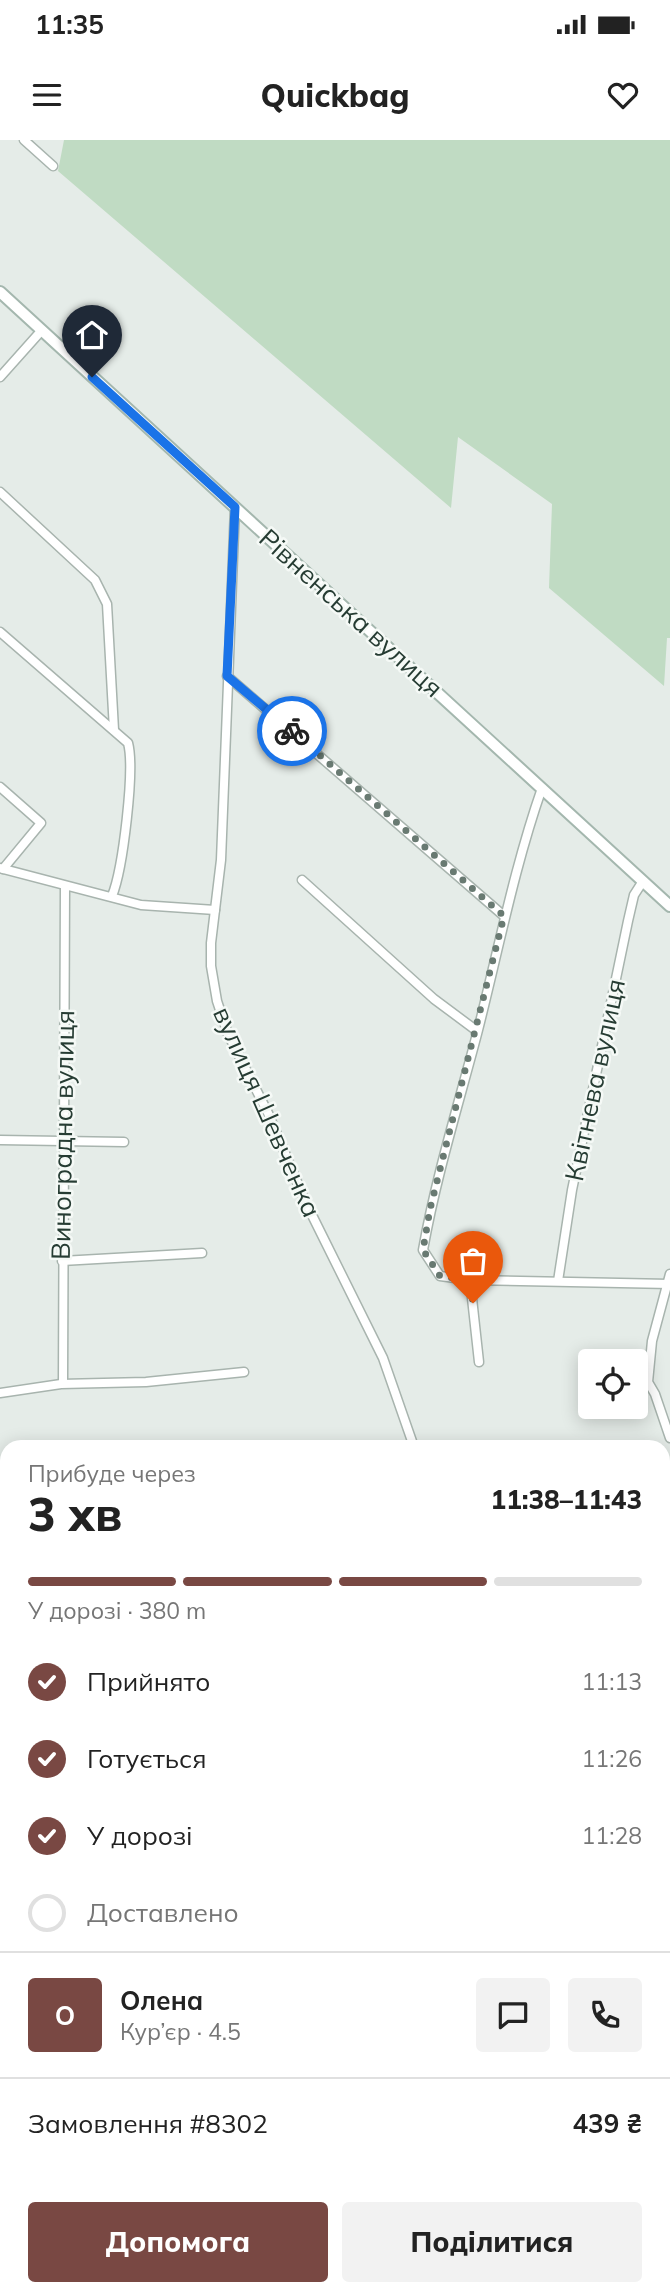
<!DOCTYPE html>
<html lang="uk">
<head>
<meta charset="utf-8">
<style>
  body { margin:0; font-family:Mulish,sans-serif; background:#f2f2f2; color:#222; height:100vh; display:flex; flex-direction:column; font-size:26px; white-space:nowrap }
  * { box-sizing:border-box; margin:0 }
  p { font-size:23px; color:#767676 }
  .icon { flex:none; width:38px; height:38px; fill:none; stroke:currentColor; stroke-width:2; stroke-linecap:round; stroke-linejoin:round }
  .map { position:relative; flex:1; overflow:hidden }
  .sheet { position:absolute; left:0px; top:1300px; width:670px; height:856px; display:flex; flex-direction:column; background:#fff; border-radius:21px 21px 0 0; box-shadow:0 4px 18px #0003 }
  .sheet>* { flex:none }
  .buttons { position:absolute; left:578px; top:1209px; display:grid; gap:14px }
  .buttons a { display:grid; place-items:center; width:70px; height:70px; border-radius:7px; background:#fff; box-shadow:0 4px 18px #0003; font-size:35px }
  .pin { position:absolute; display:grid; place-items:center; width:60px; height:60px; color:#fff; margin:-72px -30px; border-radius:50% 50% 50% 0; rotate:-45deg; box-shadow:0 0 7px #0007 }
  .pin .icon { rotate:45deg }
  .courier { position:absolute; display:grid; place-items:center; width:70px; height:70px; margin:-35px; border:5px solid #1a73e8; border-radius:50%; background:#fff; color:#222; box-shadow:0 2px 9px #0007 }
  .summary em { font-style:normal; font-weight:800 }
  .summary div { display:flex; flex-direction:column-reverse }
  .summary { display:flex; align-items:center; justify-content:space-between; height:119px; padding:0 28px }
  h1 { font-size:46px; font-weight:800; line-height:52px }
  .bar { display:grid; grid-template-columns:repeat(4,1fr); gap:10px 7px; align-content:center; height:84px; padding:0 28px }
  .bar i { height:9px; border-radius:5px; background:#e0e0e0 }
  .bar .active { background:#794843 }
  .bar p { grid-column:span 4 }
  .line { display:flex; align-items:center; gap:18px; padding:0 28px; border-top:2px solid #e0e0e0 }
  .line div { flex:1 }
  .round { display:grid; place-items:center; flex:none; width:74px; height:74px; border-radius:7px; background:#f2f2f2 }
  ol { padding:0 28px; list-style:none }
  li { display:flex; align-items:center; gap:21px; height:77px }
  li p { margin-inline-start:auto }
  li .icon { padding:7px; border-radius:50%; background:#794843; color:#fff; stroke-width:4 }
  li:last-child { color:#767676 }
  li i { width:38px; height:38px; border:4px solid #e0e0e0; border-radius:50% }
  .cta { display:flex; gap:14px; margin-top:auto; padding:14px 28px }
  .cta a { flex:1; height:80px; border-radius:7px; background:#794843; color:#fff; font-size:28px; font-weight:800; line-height:80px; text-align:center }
  .cta a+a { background:#f2f2f2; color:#222 }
  .status { display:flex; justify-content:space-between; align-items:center; height:49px; padding:0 35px; background:#fff; direction:ltr }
  .status svg { height:19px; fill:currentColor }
  header { display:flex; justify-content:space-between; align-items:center; height:91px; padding:0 28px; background:#fff; font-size:32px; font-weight:800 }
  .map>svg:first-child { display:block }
  .built { fill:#d3dcd6 }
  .green { fill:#c0dbc3 }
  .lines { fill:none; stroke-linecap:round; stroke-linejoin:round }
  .stream { stroke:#93cbcb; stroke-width:2.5 }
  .minor-casing { stroke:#a8b4ae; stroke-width:11 }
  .secondary-casing { stroke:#a4b7ae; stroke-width:14 }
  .trunk-casing { stroke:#c2c8c6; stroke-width:16 }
  .minor { stroke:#fff; stroke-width:8 }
  .secondary { stroke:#fff; stroke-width:10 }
  .trunk { stroke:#52816e; stroke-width:12 }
  .done { stroke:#697a72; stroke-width:7; stroke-dasharray:0 12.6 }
  .route { stroke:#1a73e8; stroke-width:9 }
  .labels { text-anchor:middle; stroke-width:5; stroke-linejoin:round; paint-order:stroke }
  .street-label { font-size:26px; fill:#263c33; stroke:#f5f9f6 }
</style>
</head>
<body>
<div class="status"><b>11:35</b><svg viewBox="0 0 49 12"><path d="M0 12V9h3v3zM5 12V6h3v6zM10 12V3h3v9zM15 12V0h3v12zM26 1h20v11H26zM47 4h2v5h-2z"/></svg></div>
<header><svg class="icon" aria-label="menu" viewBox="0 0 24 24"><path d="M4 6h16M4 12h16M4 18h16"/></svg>Quickbag<svg class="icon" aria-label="heart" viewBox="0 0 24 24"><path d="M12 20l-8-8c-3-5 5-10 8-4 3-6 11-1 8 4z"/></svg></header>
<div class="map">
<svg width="670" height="2155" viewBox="0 0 670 2155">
  <rect width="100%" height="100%" fill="#e5ece8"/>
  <!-- built -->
  <path class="built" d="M663,2090L670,2091V2155H646V2149H663Z"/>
  <!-- green -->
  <g class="green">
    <path d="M64,0H670V498H667L664,546L549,448L552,364L458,297L451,368L58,31Z"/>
    <path d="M663,1609L670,1611V1758L663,1756Z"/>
  </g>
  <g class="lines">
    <!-- stream -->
    <g class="stream">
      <path d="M663,1601L670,1604"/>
      <path d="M0,1679L7,1675"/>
      <path d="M663,1766L670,1767"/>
    </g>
    <!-- minor casing -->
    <g class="minor-casing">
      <g id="minor">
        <path d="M24,0L53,26"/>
        <path d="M0,237L42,190"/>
        <path d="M0,352L95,440L107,464L114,590"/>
        <path d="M235,367L221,720L211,803V826L217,861L228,894L268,973L306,1063L383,1218L414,1307"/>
        <path d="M0,492L128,603C135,629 123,729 112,756"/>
        <path d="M227,536L504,776"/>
        <path d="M0,647L41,683L3,729"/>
        <path d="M542,648C514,728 498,812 477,894C458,966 436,1037 423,1110L440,1136L470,1140L670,1144"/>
        <path d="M0,728L141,765L215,770"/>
        <path d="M302,740L434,859L477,891"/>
        <path d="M0,1000L124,1002"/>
        <path d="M62,1121L202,1113"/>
        <path d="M670,1134L652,1201L648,1242L655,1254L670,1298"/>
        <path d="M470,1140L479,1222"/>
        <path d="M558,1141L572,1050L628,781L634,755L643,741"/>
        <path d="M63,1243L65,746"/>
        <path d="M0,1253L61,1244L146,1242L244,1232"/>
        <path d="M663,1411L670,1416"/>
        <path d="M0,1437L7,1436"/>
        <path d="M0,1591L7,1621"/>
        <path d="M0,1754L7,1758"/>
        <path d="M663,1915L670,1917"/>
      </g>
    </g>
    <!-- secondary casing -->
    <g class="secondary-casing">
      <path id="secondary" d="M0,152L670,766"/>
    </g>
    <!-- trunk casing -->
    <g class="trunk-casing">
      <g id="trunk">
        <path d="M663,1348L670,1343"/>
        <path d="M0,1645L7,1643"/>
      </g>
    </g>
    <!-- minor -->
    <use href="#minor" class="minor"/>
    <!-- secondary -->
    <use href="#secondary" class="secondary"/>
    <!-- trunk -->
    <use href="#trunk" class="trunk"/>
  </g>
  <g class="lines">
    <!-- done -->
    <path class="done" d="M292,591L504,776L430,1069L423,1110L440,1136L470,1140L473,1163"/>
    <!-- route -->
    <path class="route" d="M92,237L235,367L227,536L292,591"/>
  </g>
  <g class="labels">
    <!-- street labels -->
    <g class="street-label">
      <text transform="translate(351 473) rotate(42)" y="9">Рівненська вулиця</text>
      <text transform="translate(595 940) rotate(-78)" y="9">Квітнева вулиця</text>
      <text transform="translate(267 972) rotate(66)" y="9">вулиця Шевченка</text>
      <text transform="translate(63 995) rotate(-89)" y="9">Виноградна вулиця</text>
    </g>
  </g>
</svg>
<div class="buttons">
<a><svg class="icon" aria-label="locate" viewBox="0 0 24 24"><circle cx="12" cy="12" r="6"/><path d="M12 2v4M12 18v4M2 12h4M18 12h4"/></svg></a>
</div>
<div class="pin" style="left:473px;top:1163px;background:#ea580c"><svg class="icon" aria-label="bag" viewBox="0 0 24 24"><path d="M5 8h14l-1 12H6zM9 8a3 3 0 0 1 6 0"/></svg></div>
<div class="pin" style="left:92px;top:237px;background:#1f2937"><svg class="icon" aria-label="home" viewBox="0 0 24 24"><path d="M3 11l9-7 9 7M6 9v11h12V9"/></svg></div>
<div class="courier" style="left:292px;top:591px"><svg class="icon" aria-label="bike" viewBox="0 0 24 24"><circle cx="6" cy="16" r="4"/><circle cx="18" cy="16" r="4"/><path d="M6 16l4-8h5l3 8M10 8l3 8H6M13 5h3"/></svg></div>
<section class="sheet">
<div class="summary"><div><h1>3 хв</h1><p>Прибуде через</p></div><em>11:38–11:43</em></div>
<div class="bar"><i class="active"></i><i class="active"></i><i class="active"></i><i></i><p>У дорозі · 380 m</p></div>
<ol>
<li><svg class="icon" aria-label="check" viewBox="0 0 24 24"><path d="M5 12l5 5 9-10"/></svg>Прийнято<p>11:13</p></li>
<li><svg class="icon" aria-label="check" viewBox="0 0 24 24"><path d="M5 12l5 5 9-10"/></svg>Готується<p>11:26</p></li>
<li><svg class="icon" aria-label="check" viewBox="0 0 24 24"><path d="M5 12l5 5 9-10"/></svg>У дорозі<p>11:28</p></li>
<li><i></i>Доставлено</li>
</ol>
<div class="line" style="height:126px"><b class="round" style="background:#794843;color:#fff">О</b><div><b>Олена</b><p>Кур’єр · 4.5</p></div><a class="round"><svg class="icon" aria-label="chat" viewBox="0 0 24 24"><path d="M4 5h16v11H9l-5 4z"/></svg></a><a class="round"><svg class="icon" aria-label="phone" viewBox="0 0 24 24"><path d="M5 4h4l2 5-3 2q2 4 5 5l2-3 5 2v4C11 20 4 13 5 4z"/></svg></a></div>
<div class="line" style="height:91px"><div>Замовлення #8302</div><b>439 ₴</b></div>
<div class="cta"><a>Допомога</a><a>Поділитися</a></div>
</section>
</div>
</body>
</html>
